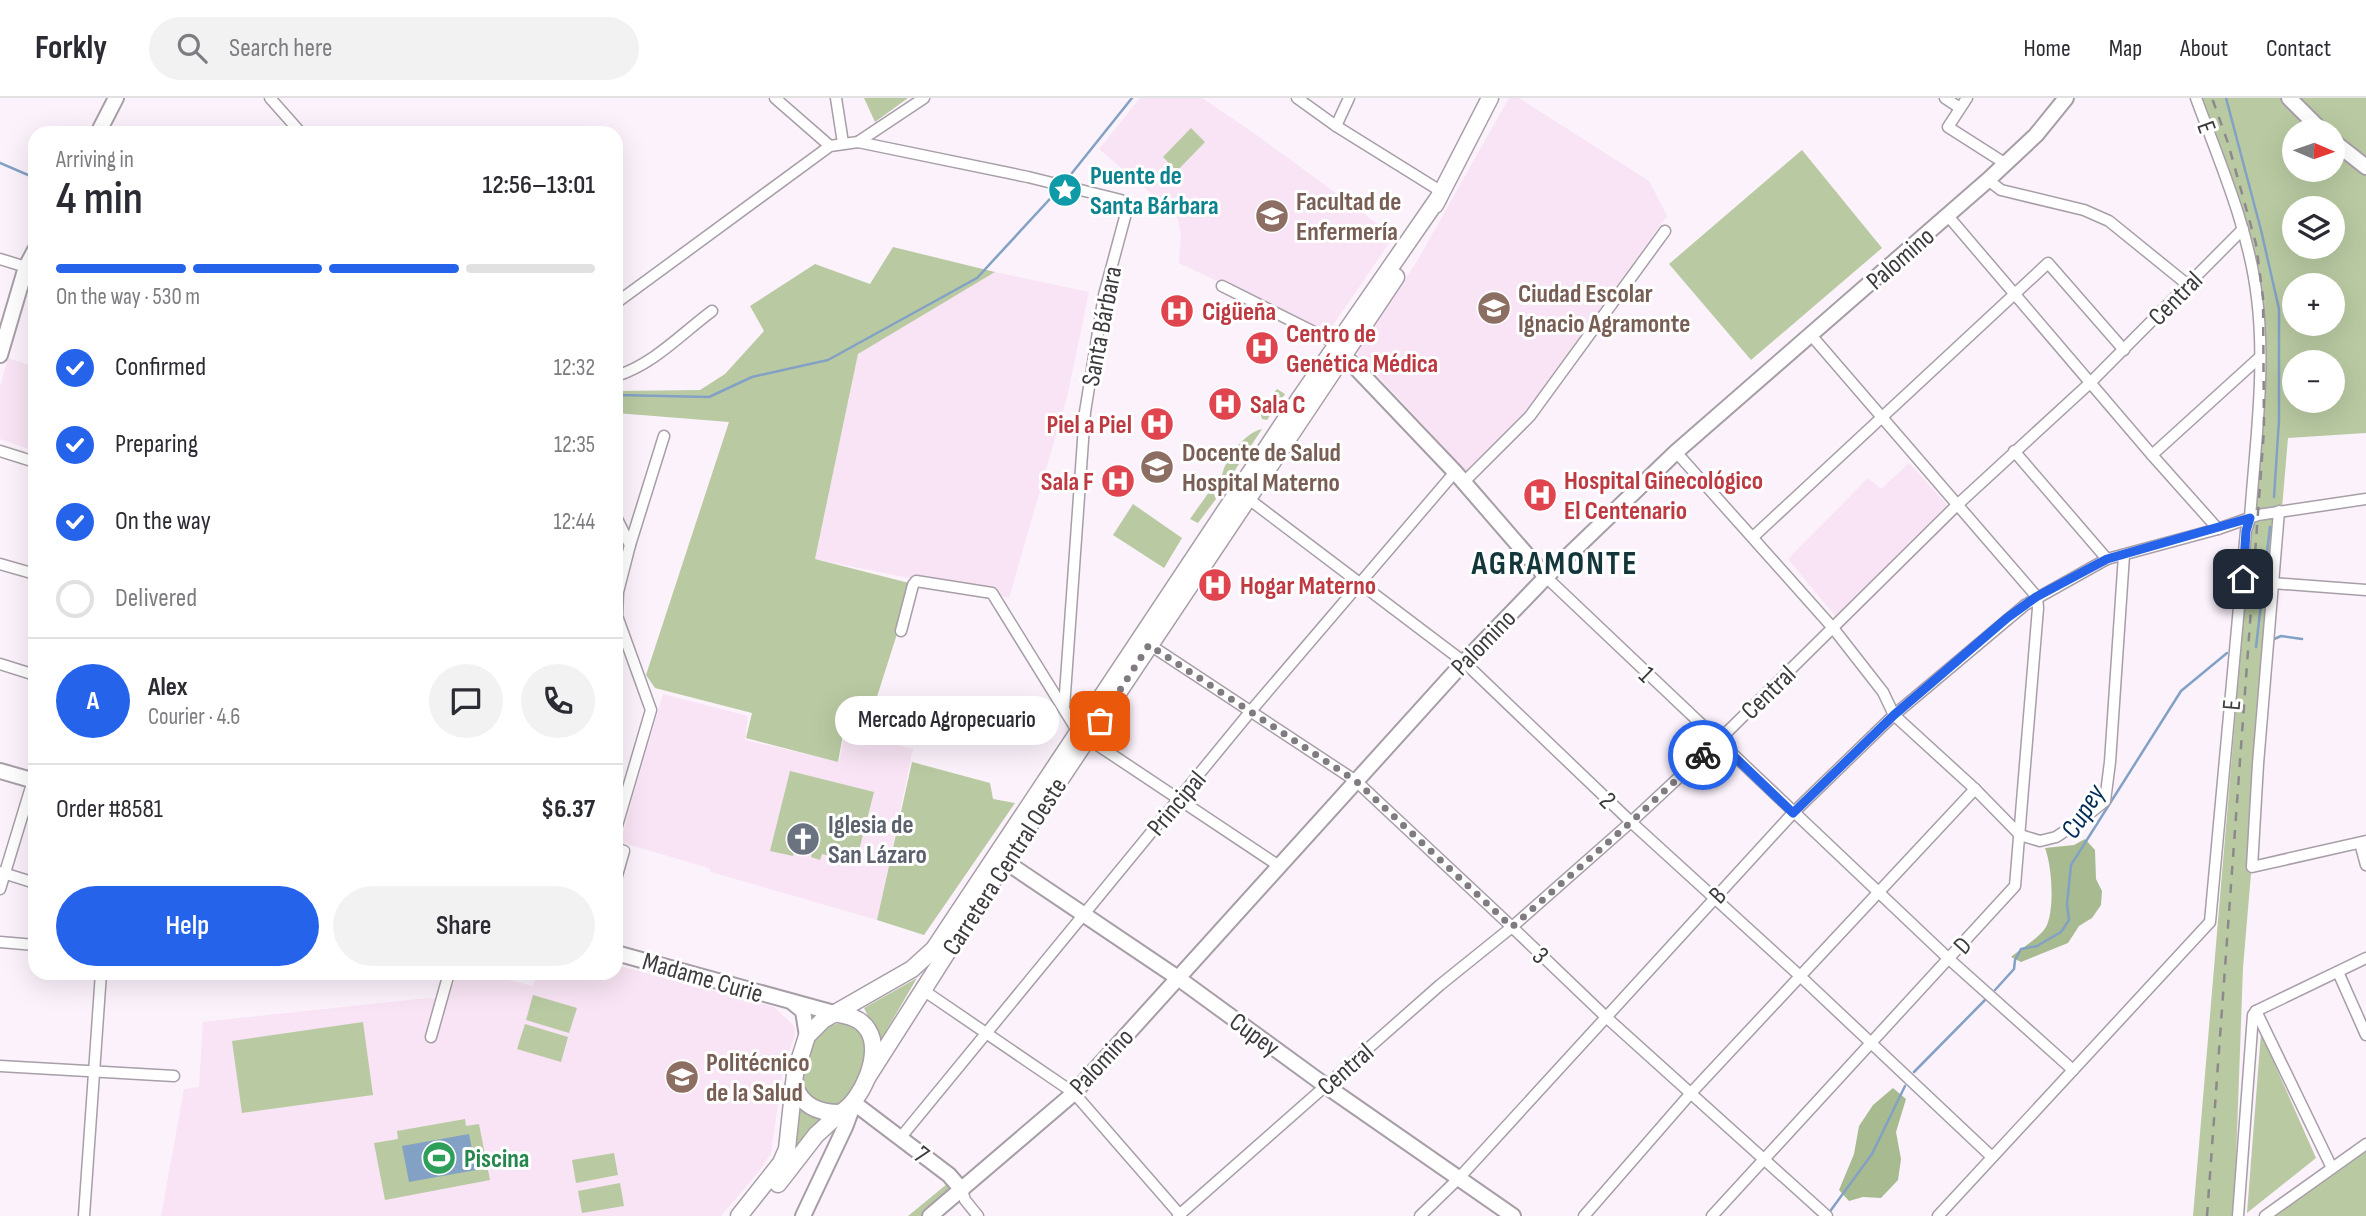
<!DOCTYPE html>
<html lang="en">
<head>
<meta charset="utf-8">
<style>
  body { margin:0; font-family:"Sofia Sans Condensed",sans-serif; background:#f2f2f3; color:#2b2b33; height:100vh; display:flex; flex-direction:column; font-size:26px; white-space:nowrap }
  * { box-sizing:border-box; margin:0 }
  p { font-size:23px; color:#7c7c81 }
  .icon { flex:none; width:38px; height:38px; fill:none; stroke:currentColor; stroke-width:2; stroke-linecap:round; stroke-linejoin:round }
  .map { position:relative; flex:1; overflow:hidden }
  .sheet { position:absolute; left:28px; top:28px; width:595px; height:854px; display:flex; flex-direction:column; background:#fff; border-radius:21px; box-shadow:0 7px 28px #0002 }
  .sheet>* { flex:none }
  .needle { width:46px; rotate:92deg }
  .tools { position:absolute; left:2282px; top:21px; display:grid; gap:14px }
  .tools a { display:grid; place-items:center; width:63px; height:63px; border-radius:50%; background:#fff; box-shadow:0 7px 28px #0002; font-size:35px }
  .pin { position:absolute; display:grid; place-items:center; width:60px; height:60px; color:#fff; margin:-30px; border-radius:14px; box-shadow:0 4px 10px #0006 }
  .courier { position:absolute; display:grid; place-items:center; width:70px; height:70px; margin:-35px; border:5px solid #2563eb; border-radius:50%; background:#fff; color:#222; box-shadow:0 2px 9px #0007 }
  .bubble { position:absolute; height:49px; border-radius:24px; background:#fff; box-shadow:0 7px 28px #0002; font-size:23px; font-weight:600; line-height:49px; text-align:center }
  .headline em { font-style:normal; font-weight:600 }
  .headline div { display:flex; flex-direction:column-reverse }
  .headline { display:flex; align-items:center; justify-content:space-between; height:119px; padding:0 28px }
  h1 { font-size:46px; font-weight:600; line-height:52px }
  .bar { display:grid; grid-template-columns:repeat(4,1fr); gap:10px 7px; align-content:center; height:84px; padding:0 28px }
  .bar i { height:9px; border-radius:5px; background:#e1e1e2 }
  .bar .selected { background:#2563eb }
  .bar p { grid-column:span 4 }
  .line { display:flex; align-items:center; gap:18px; padding:0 28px; border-top:2px solid #e1e1e2 }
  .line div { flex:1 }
  .round { display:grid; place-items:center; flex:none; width:74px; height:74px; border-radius:37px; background:#f2f2f3 }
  ol { padding:0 28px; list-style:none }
  li { display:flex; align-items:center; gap:21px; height:77px }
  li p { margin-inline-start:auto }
  li .icon { padding:7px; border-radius:50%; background:#2563eb; color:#fff; stroke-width:4 }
  li:last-child { color:#7c7c81 }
  li i { width:38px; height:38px; border:4px solid #e1e1e2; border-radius:50% }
  .primary-button { display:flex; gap:14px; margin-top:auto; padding:14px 28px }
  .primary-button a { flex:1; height:80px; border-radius:42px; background:#2563eb; color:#fff; font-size:28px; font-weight:600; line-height:80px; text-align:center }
  .primary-button a+a { background:#f2f2f3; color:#2b2b33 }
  header { display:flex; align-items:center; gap:42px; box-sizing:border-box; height:98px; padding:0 35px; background:#fff; border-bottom:2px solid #e1e1e2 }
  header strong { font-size:33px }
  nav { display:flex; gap:38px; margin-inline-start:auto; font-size:24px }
  .search { width:490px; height:63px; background:#f2f2f3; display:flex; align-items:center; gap:18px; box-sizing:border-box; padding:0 24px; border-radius:38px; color:#7c7c81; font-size:26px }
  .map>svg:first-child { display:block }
  .education { fill:#f8e4f4 }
  .green { fill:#b9caa2; fill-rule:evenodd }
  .forest { fill:#a8ba8f }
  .water { fill:#83a1c4 }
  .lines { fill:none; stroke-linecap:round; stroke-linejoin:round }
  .stream { stroke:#83a1c4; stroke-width:2.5 }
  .street-casing { stroke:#a79ea8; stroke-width:13 }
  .secondary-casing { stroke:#a79ea8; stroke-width:18 }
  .primary-casing { stroke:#a79ea8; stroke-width:19 }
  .street { stroke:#fff; stroke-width:10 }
  .secondary { stroke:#fff; stroke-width:14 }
  .primary { stroke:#fff; stroke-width:16 }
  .rail { stroke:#8d888e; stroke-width:2.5; stroke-dasharray:9 9; stroke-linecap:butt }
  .done { stroke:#807b81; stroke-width:7; stroke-dasharray:0 12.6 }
  .route { stroke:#2563eb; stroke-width:9 }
  .labels { text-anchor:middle; stroke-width:6; stroke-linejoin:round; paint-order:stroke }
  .street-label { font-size:26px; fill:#3e3b3f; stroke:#fff }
  .culture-label { font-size:26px; font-weight:bold; fill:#0d838f; stroke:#fff; text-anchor:start }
  .education-label { font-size:26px; font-weight:bold; fill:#785e54; stroke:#fff; text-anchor:start }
  .health-label { font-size:26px; font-weight:bold; fill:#be3a42; stroke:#fff; text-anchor:start }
  .worship-label { font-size:26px; font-weight:bold; fill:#5b616d; stroke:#fff; text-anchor:start }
  .leisure-label { font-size:26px; font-weight:bold; fill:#27864d; stroke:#fff; text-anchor:start }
  .water-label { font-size:28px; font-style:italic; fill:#002b57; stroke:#fff }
  .district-label { font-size:33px; font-weight:bold; letter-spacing:2px; fill:#13363a; stroke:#fff }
</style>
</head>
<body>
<header>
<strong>Forkly</strong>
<div class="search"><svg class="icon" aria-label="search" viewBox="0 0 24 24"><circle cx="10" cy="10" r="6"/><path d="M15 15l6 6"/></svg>Search here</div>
<nav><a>Home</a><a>Map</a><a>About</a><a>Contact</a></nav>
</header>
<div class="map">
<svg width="2366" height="1118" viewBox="0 0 2366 1118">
  <rect width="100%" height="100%" fill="#fbf2fc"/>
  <!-- education -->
  <g class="education">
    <path d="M1140,0H1202L1258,38L1394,138L1327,236L1179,165L1181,138L1178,121L1174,115L1099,51Z"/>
    <path d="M1509,0H1519L1649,83L1667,118L1525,315L1468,375L1356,254L1416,165Z"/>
    <path d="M995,174L1089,194L1067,299L1009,500L815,461L858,256Z"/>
    <path d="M8,260L35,269V353L0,341V289Z"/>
    <path d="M1909,365L1948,408L1837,520L1788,461L1868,380L1881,391Z"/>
    <path d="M663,596L748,618L745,642L839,664L845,634L913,651L877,822L711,774L709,770L620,744Z"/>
    <path d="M616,867L774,909L794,928L795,937L783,971L771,1055L760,1072L721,1118H161L184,991L199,989L203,924L428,900L446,904L457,875H479L533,888L537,875H616Z"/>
  </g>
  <!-- green -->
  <g class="green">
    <path d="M864,0H908L875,24Z"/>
    <path d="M2197,0H2366V335L2288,340L2243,870L2234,1118H2193L2251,433L2256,269L2254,191L2221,66ZM2294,33H2333V72H2294ZM2294,110H2333V149H2294ZM2294,187H2333V226H2294ZM2294,264H2333V303H2294Z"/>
    <path d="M1191,30L1205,44L1177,73L1163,59Z"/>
    <path d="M1802,52L1882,150L1751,262L1669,166Z"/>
    <path d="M893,149L995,174L858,256L815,461L913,486L866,633L844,631L838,664L746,640L752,615L655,590L646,577L729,324L616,315V293L700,292L725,276L764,233L750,208L815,166L870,186Z"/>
    <path d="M1277,291L1285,296L1267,322L1262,321L1260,314Z"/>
    <path d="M1262,331L1222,392C1215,372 1243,334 1262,331Z"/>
    <path d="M1209,394H1213L1216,401L1198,425L1190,421Z"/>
    <path d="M1133,406L1182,440L1164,470L1113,437Z"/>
    <path d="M912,664L990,685L993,701L1015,705L924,837L877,822Z"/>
    <path d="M790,673L874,694L856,764L822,756L820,762L811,759L818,729L801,725L793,758L770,753Z"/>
    <path d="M917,880L880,943L864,910Z"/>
    <path d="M533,897L577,910L569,935L526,922Z"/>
    <path d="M363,924L373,997L242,1015L232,943Z"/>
    <path d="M844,925C853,928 862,932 866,941C872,957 854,1002 837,1008C829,1010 819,1006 811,1004L800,982C808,957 812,926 844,925Z"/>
    <path d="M525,926L568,939L561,964L517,951Z"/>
    <path d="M2261,935L2316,1060L2247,1115Z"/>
    <path d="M799,1010L824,1020L795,1054Z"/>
    <path d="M465,1021L466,1028L479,1026L490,1082L385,1102L374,1045L398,1041L397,1033Z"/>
    <path d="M2366,1050V1118H2271Z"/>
    <path d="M614,1055L618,1077L576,1085L572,1062Z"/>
    <path d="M620,1085L624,1108L582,1115L578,1093Z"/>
    <path d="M947,1086L952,1091L921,1118H908Z"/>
  </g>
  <!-- forest -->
  <g class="forest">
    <path d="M2085,741L2095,752L2096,781L2102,793L2101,807L2092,820L2079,828L2068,845L2021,864L2011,859C2022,850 2039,840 2046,829C2055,812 2052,768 2045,750L2074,747Z"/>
    <path d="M1893,990L1906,1001L1896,1034L1901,1061L1898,1082L1881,1100L1863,1099L1849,1103L1839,1092L1854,1056L1859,1028L1873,1007Z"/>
  </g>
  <!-- water -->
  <path class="water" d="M469,1036L476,1072L409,1084L402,1048Z"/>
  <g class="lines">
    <!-- stream -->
    <g class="stream">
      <path d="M2226,0L2261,132L2279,211V322L2274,399"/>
      <path d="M0,65L35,80"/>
      <path d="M1064,85L1132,0"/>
      <path d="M616,297L709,299L752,279L828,262L977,180L1060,90"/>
      <path d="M2272,542L2281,538L2302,541"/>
      <path d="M2256,549L2270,429"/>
      <path d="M1995,892L2014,871L2015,862L2021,851L2037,848L2061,834L2069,822L2067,806L2071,767L2181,593L2227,555"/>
      <path d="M1914,974L1985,902"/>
      <path d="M1831,1112L1872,1056L1905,988"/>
    </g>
    <!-- street casing -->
    <g class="street-casing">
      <g id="street">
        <path d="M270,0L301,35"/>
        <path d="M775,0L830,48"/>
        <path d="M836,0L843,45"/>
        <path d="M1297,0L1336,28L1442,94"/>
        <path d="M1945,0L1960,10"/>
        <path d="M1967,0L1948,29L2006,66"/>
        <path d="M1336,28L1349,0"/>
        <path d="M858,44L924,0"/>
        <path d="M1988,82L2001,92L2084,112L2109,123L2188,187"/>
        <path d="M1948,118L2152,357L2218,431"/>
        <path d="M0,161L26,169"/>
        <path d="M1222,188L1326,240L1335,247"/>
        <path d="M616,205L830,48L858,44L1028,79L1121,102L1125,119L1104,197L1085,314L1064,610"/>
        <path d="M616,278C654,266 681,236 712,213"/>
        <path d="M0,353L35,364"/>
        <path d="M2014,353L2107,461"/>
        <path d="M1676,354L1833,530L1883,594L1894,617L1975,691L2020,737L2040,743L2056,739L2079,724L2105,703L2110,664L2124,457"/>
        <path d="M2152,357L2260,259"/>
        <path d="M1464,384L1530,318L1665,133"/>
        <path d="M1246,399L1464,564L1631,724L1800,878L1992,1059"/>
        <path d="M2279,413L2258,666L2252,769L2366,743"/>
        <path d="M616,419L630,447L618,494L617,518L651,612L616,731"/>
        <path d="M1753,439L2048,165L2124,252"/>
        <path d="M630,447L664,338"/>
        <path d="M0,466L35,476"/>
        <path d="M1546,479L1949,861L2073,972"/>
        <path d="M2272,485L2366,492"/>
        <path d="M901,533L913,487L916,483L992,495L1078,634L1279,768"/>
        <path d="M1147,545L1356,683L1512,829L1606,919L1827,1118"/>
        <path d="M0,566L35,577"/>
        <path d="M2360,745L2366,767"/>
        <path d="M616,750L624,753L616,781"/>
        <path d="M0,774L35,785"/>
        <path d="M0,791L35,676"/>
        <path d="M0,844L35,847"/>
        <path d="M2338,874L2366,937"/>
        <path d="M923,892L1074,995L1181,1118"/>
        <path d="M2256,913L2332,1070"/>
        <path d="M2256,913L2366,860"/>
        <path d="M431,939L449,875"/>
        <path d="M0,968L174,978"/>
        <path d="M901,1039L1250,614L1455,374"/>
        <path d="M962,1092L965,1102L978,1118"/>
        <path d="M84,1118L101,875"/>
        <path d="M1178,1118L1440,887L1512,829L1631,724L1718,643L1956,408L2091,284L2243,131"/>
        <path d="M1420,1118L1459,1080L1793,715L1894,617L2025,507L2107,461L2218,431L2258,417L2366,401"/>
        <path d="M1584,1118L1691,995L1975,691"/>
        <path d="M1712,1118L2015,788L2038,510L2037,499L1811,237"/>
        <path d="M1938,1118L2210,824L2246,433L2250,420C2255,348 2266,272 2257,200C2249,131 2220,65 2196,0"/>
        <path d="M2238,1118L2253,917L2256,913"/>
        <path d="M2265,1118L2366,1046"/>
      </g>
    </g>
    <!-- secondary casing -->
    <g class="secondary-casing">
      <g id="secondary">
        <path d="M2289,0L2322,33"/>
        <path d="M98,35L116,0"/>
        <path d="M2333,43L2366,69"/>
        <path d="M1337,250L1455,374L1546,479"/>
        <path d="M0,257L26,169L35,152"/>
        <path d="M0,673L35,683"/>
        <path d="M997,758L1178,880L1326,988L1513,1118"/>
        <path d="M616,855L834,915"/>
        <path d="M792,904L803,913L807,938"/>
        <path d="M803,1118L845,1029L854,1005L949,1077L962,1092"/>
        <path d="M930,1118L1074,995L1464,564L1546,479L1676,354L1988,82L2036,37L2066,0"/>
      </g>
    </g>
    <!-- primary casing -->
    <g class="primary-casing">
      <g id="primary">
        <path d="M1435,107L1490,0"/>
        <path d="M867,980L999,773L1396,179"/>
        <path d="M794,987C802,1008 818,1015 840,1015C862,1003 883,955 868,932C861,920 847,917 834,915"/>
        <path d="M778,1086L816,1037L840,1015"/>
        <path d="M739,1118L781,1065L787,1051L795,976L807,938L823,922L912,871L934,851L1300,300L1439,99"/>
      </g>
    </g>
    <!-- street -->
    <use href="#street" class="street"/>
    <!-- secondary -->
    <use href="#secondary" class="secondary"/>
    <!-- primary -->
    <use href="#primary" class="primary"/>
    <!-- rail -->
    <path class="rail" d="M2207,1118L2264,332L2263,200L2256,146L2228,45L2212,0"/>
  </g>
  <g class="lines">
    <!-- done -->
    <path class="done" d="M1100,623L1149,547L1356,683L1512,829L1631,724L1703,657"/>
    <!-- route -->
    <path class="route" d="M1703,657L1718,643L1793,715L1894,617L2007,520L2036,499L2107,461L2250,420L2246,433L2243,481"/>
  </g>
  <!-- icons -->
  <defs>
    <g id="sight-disc" transform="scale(1.75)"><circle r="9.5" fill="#0f9aa8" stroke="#fff"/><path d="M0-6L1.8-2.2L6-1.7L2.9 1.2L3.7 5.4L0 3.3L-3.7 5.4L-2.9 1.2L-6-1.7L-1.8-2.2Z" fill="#fff"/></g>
    <g id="university-disc" transform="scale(1.75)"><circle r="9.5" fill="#8d6e63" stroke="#fff"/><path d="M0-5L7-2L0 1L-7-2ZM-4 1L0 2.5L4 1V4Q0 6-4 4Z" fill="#fff"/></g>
    <g id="school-disc" transform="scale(1.75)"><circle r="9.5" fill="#8d6e63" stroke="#fff"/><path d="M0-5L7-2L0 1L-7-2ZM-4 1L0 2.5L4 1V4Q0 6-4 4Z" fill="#fff"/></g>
    <g id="hospital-disc" transform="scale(1.75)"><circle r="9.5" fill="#e0444e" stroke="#fff"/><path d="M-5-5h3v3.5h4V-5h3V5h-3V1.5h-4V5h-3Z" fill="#fff"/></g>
    <g id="church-disc" transform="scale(1.75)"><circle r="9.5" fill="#6b7280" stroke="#fff"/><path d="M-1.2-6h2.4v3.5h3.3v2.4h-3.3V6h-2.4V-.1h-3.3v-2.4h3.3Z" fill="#fff"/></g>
    <g id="stadium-disc" transform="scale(1.75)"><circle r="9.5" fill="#2e9e5b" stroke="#fff"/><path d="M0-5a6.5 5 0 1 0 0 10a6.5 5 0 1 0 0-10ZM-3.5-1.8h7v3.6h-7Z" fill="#fff"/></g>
  </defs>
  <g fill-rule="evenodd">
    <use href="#sight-disc" x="1065" y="92"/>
    <use href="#university-disc" x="1272" y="118"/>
    <use href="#school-disc" x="1494" y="210"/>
    <use href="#hospital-disc" x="1177" y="213"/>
    <use href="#hospital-disc" x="1262" y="250"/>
    <use href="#hospital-disc" x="1225" y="306"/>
    <use href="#hospital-disc" x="1157" y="326"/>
    <use href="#university-disc" x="1157" y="369"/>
    <use href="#hospital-disc" x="1118" y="383"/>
    <use href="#hospital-disc" x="1540" y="397"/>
    <use href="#hospital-disc" x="1215" y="487"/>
    <use href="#church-disc" x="803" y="741"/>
    <use href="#university-disc" x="682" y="979"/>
    <use href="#stadium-disc" x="439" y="1060"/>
  </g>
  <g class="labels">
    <!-- street labels -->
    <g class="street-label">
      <text transform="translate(2207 29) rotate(70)" y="9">E</text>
      <text transform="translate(1900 160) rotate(-41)" y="9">Palomino</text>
      <text transform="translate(2175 200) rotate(-45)" y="9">Central</text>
      <text transform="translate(1101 228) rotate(-79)" y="9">Santa Bárbara</text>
      <text transform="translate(1483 544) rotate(-46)" y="9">Palomino</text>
      <text transform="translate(1647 576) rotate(44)" y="9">1</text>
      <text transform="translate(1768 594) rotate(-44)" y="9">Central</text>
      <text transform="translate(2231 607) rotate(-85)" y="9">E</text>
      <text transform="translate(1608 702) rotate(44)" y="9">2</text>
      <text transform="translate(1176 705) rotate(-50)" y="9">Principal</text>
      <text transform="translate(1004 768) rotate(-57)" y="9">Carretera Central Oeste</text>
      <text transform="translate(1717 797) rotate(-47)" y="9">B</text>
      <text transform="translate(1962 847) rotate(-48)" y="9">D</text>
      <text transform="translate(1541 857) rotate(44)" y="9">3</text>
      <text transform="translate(703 879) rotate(16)" y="9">Madame Curie</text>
      <text transform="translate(1255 936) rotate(36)" y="9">Cupey</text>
      <text transform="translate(1101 963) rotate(-47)" y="9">Palomino</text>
      <text transform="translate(1345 971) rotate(-41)" y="9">Central</text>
      <text transform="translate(922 1056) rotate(38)" y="9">7</text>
    </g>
    <!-- culture labels -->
    <g class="culture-label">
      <text x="1090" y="86">Puente de<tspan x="1090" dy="30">Santa Bárbara</tspan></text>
    </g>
    <!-- education labels -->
    <g class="education-label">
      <text x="1296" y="112">Facultad de<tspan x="1296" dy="30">Enfermería</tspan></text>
      <text x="1518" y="204">Ciudad Escolar<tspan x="1518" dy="30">Ignacio Agramonte</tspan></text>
      <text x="1182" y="363">Docente de Salud<tspan x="1182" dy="30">Hospital Materno</tspan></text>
      <text x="706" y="973">Politécnico<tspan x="706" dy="30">de la Salud</tspan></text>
    </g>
    <!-- health labels -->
    <g class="health-label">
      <text x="1202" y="222">Cigüeña</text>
      <text x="1286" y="244">Centro de<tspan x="1286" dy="30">Genética Médica</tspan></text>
      <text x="1250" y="315">Sala C</text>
      <text x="1132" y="335" text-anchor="end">Piel a Piel</text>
      <text x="1564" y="391">Hospital Ginecológico<tspan x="1564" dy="30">El Centenario</tspan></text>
      <text x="1094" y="392" text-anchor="end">Sala F</text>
      <text x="1240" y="496">Hogar Materno</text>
    </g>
    <!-- worship labels -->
    <g class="worship-label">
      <text x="828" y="735">Iglesia de<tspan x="828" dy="30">San Lázaro</tspan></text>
    </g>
    <!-- leisure labels -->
    <g class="leisure-label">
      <text x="464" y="1069">Piscina</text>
    </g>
    <!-- water labels -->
    <g class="water-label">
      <text transform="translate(2082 713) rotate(-58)" y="10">Cupey</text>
    </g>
    <!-- district labels -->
    <g class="district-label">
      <text x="1555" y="476">AGRAMONTE</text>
    </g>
  </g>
</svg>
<div class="tools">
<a><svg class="needle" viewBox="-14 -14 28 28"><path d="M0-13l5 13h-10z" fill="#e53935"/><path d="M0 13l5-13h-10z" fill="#7c7c81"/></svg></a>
<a><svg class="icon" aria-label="layers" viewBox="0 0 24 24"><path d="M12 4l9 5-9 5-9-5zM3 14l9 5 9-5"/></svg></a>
<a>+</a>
<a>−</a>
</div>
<div class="pin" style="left:1100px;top:623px;background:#ea580c"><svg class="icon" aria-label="bag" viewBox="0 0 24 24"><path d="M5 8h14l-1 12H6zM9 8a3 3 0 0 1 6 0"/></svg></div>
<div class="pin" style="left:2243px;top:481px;background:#1f2937"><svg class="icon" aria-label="home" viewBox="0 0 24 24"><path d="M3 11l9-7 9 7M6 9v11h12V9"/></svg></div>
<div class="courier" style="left:1703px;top:657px"><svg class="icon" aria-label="bike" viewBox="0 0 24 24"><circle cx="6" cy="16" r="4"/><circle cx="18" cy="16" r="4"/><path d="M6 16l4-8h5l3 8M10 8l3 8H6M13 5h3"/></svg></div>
<div class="bubble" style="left:835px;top:598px;width:224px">Mercado Agropecuario</div>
<section class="sheet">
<div class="headline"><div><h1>4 min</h1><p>Arriving in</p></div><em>12:56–13:01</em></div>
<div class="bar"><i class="selected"></i><i class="selected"></i><i class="selected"></i><i></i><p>On the way · 530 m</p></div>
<ol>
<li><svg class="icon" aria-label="check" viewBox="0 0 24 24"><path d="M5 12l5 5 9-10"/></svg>Confirmed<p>12:32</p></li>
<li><svg class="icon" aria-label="check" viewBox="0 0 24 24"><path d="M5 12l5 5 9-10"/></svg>Preparing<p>12:35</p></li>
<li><svg class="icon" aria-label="check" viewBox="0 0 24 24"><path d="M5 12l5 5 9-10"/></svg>On the way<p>12:44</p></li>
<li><i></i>Delivered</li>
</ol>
<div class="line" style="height:126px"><b class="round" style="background:#2563eb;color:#fff">A</b><div><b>Alex</b><p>Courier · 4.6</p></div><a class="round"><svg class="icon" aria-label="chat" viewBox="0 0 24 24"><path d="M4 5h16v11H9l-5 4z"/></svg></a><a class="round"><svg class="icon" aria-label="phone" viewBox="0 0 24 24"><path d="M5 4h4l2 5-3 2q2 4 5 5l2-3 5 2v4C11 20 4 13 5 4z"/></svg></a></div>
<div class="line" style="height:91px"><div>Order #8581</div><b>$6.37</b></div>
<div class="primary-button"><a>Help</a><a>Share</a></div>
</section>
</div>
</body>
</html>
